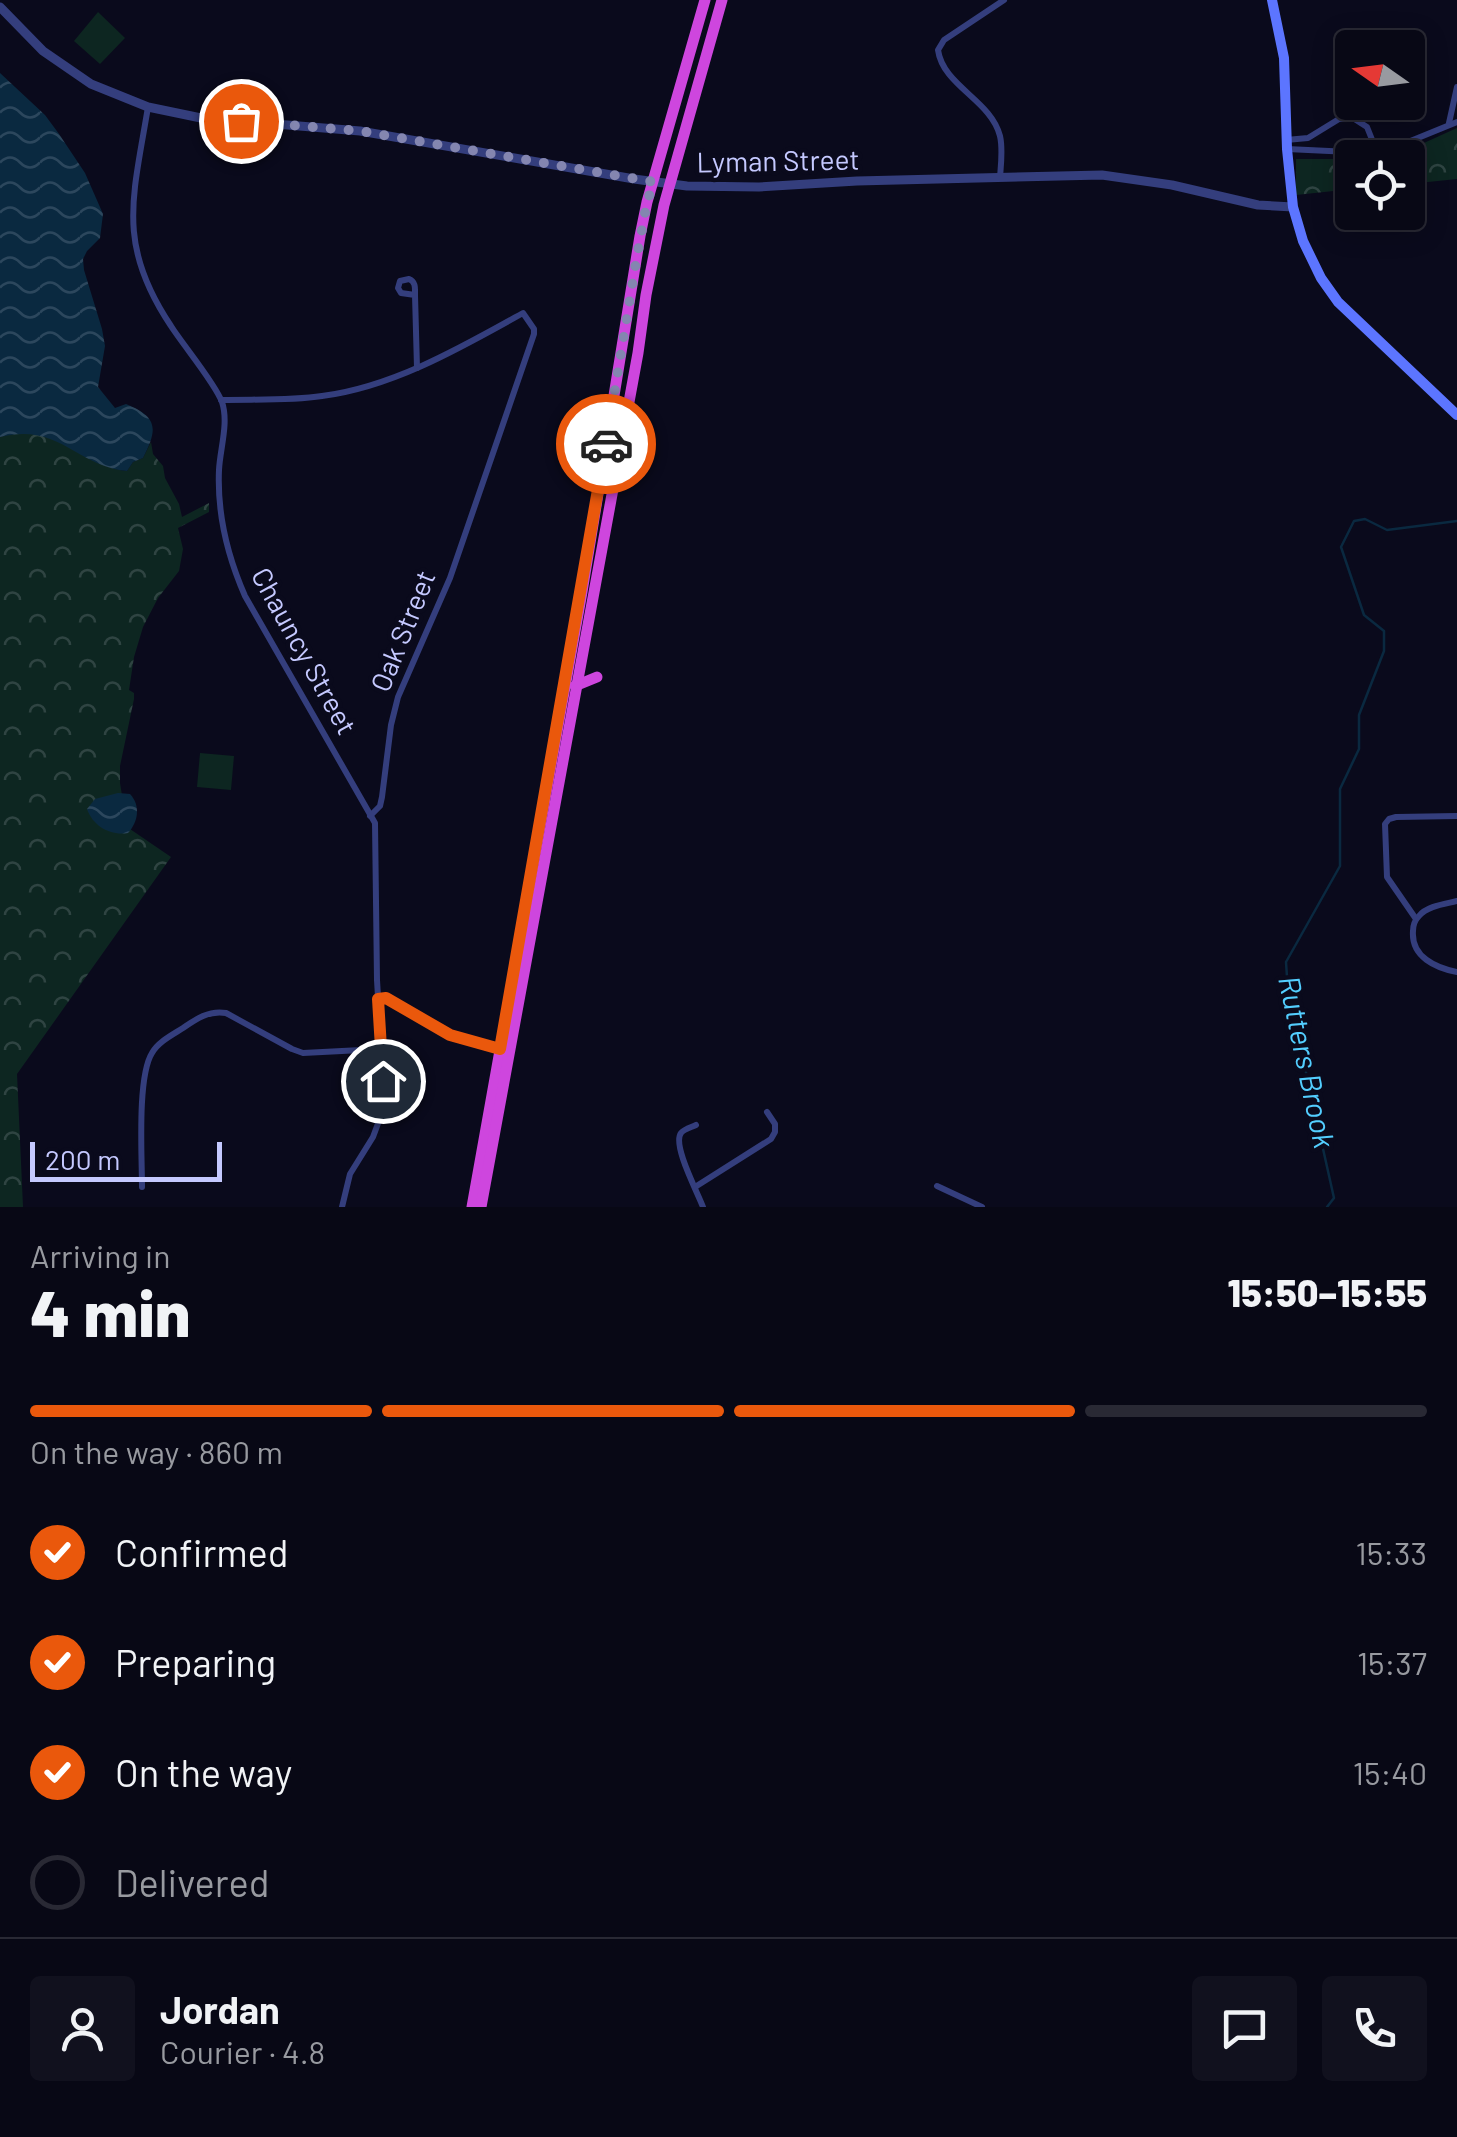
<!DOCTYPE html>
<html lang="en">
<head>
<meta charset="utf-8">
<style>
  body { margin:0; font-family:Barlow,sans-serif; background:#11111e; color:#f1f3f6; height:100vh; display:flex; flex-direction:column; font-size:38px; white-space:nowrap }
  * { box-sizing:border-box; margin:0 }
  p { font-size:32px; color:#989aa0 }
  .icon { flex:none; width:55px; height:55px; fill:none; stroke:currentColor; stroke-width:2; stroke-linecap:round; stroke-linejoin:round }
  .map { position:relative; height:1207px; overflow:hidden }
  .panel { display:flex; flex-direction:column; background:#080815; flex:1 }
  .panel>* { flex:none }
  .needle { width:65px; rotate:284deg }
  .controls { position:absolute; left:1335px; top:30px; display:grid; gap:20px }
  .controls a { display:grid; place-items:center; width:90px; height:90px; border-radius:10px; background:#080815; box-shadow:0 5px 25px #0003,0 0 0 2px #292934; font-size:50px }
  .scale { position:absolute; left:30px; bottom:25px; width:192px; box-sizing:border-box; padding-left:10px; border:5px solid #c5c9ff; border-top:0; font-size:28px; line-height:35px; white-space:nowrap; color:#c5c9ff; -webkit-text-stroke:8px #0a0a1c; paint-order:stroke }
  .pin { position:absolute; display:grid; place-items:center; width:85px; height:85px; color:#fff; margin:-42px; border:5px solid #fff; border-radius:50%; box-shadow:0 2px 10px #0007 }
  .courier { position:absolute; display:grid; place-items:center; width:100px; height:100px; margin:-50px; border:8px solid #ea580c; border-radius:50%; background:#fff; color:#222; box-shadow:0 2px 12px #0007 }
  .overview em { font-style:normal; font-weight:800 }
  .overview div { display:flex; flex-direction:column-reverse }
  .overview { display:flex; align-items:center; justify-content:space-between; height:170px; padding:0 30px }
  h1 { font-size:65px; font-weight:800; line-height:75px }
  .bar { display:grid; grid-template-columns:repeat(4,1fr); gap:15px 10px; align-content:center; height:120px; padding:0 30px }
  .bar i { height:12px; border-radius:8px; background:#292934 }
  .bar .current { background:#ea580c }
  .bar p { grid-column:span 4 }
  .line { display:flex; align-items:center; gap:25px; padding:0 30px; border-top:2px solid #292934 }
  .line div { flex:1 }
  .round { display:grid; place-items:center; flex:none; width:105px; height:105px; border-radius:10px; background:#11111e }
  ol { padding:0 30px; list-style:none }
  li { display:flex; align-items:center; gap:30px; height:110px }
  li p { margin-inline-start:auto }
  li .icon { padding:10px; border-radius:50%; background:#ea580c; color:#fff; stroke-width:4 }
  li:last-child { color:#989aa0 }
  li i { width:55px; height:55px; border:5px solid #292934; border-radius:50% }
  .map>svg:first-child { display:block }
  .forest { fill:url(#forest-crowns) }
  .pitch { fill:#0d2621 }
  .water { fill:url(#water-waves) }
  .lines { fill:none; stroke-linecap:round; stroke-linejoin:round }
  .stream { stroke:#0a2940; stroke-width:2.5 }
  .minor { stroke:#343e7d; stroke-width:6 }
  .tertiary { stroke:#343e7d; stroke-width:9 }
  .secondary { stroke:#5c75ff; stroke-width:10 }
  .trunk { stroke:#ce46de; stroke-width:11 }
  .done { stroke:#8486b0; stroke-width:10; stroke-dasharray:0 18 }
  .route { stroke:#ea580c; stroke-width:12 }
  .labels { text-anchor:middle; stroke-width:9; stroke-linejoin:round; paint-order:stroke }
  .street-label { font-size:28px; fill:#c5c9ff; stroke:#0a0a1c }
  .water-label { font-size:30px; font-style:italic; fill:#53ceff; stroke:#0a0a1c }
</style>
</head>
<body>
<div class="map">
<svg width="1457" height="1207" viewBox="0 0 1457 1207">
  <defs>
    <pattern id="forest-crowns" width="20" height="18" patternUnits="userSpaceOnUse" patternTransform="scale(2.5)"><rect width="20" height="18" fill="#0d2621"/><path d="M2 6a3 3 0 1 1 6 0M12 15a3 3 0 1 1 6 0" fill="none" stroke="#2f4442"/></pattern>
    <pattern id="water-waves" width="16" height="10" patternUnits="userSpaceOnUse" patternTransform="scale(2.5)"><rect width="16" height="10" fill="#0a2940"/><path d="M0 5q4-4 8 0t8 0" fill="none" stroke="#2c475d"/></pattern>
  </defs>
  <rect width="100%" height="100%" fill="#0a0a1c"/>
  <!-- forest -->
  <g class="forest">
    <path d="M1457,128V179L1408,184V158L1393,157Z"/>
    <path d="M1296,159H1352V189L1296,195Z"/>
    <path d="M19,432C27,433 36,433 44,435C72,444 96,468 127,471L133,462L143,458L151,442L153,454L163,466L165,478L179,504L182,517L209,503V512L178,528L183,549L179,571L158,598L143,627L134,657L129,690L134,693V699L120,766V783L127,827L171,857L17,1074L23,1207H0V437Z"/>
  </g>
  <!-- pitch -->
  <g class="pitch">
    <path d="M98,12L125,38L100,64L74,41Z"/>
    <path d="M200,753L234,756L231,790L197,787Z"/>
  </g>
  <!-- water -->
  <g class="water">
    <path d="M0,73L45,115L59,134L85,173L103,214L100,238L87,251L83,259L84,270L102,329L105,346L98,387L115,408L126,404C158,417 158,429 143,458L133,462L127,471C76,466 59,422 0,437Z"/>
    <path d="M118,793L130,794C141,806 138,822 128,833C110,836 93,826 87,809L95,799Z"/>
  </g>
  <g class="lines">
    <!-- stream -->
    <path class="stream" d="M1327,1207L1334,1198L1288,992L1286,962L1340,866V789L1359,749V715L1384,651V631L1364,615L1341,547L1354,521L1365,519L1387,530L1457,521"/>
    <!-- minor -->
    <g class="minor">
      <path d="M148,107C133,198 116,244 171,326C183,345 215,383 222,402C229,423 220,449 219,470C217,515 227,555 245,596L375,823L377,980L383,1081V1110L373,1137L350,1174L342,1207"/>
      <path d="M1449,123L1457,87"/>
      <path d="M1286,140L1308,138L1339,119L1353,118L1367,127L1377,152"/>
      <path d="M1287,149L1371,153L1408,142L1457,122"/>
      <path d="M1000,177C1001,164 1003,149 1000,136C991,100 943,86 938,50L944,40L1004,0"/>
      <path d="M415,295L401,293L398,288L400,281L409,279C416,282 415,288 415,295L417,368"/>
      <path d="M221,400C255,399 289,401 322,396C393,387 462,347 523,313L534,329V334L450,578L398,697L391,725L382,797L380,806L370,816"/>
      <path d="M1457,901C1445,904 1427,906 1419,916C1415,920 1413,925 1413,931C1411,957 1436,968 1457,972"/>
      <path d="M1416,919L1387,877L1385,824L1389,819L1396,817L1457,816"/>
      <path d="M378,999L386,998L450,1035L499,1049"/>
      <path d="M696,1125C692,1127 684,1129 681,1133C672,1145 698,1193 703,1207"/>
      <path d="M937,1186L982,1207"/>
      <path d="M142,1187C142,1157 137,1077 152,1053C158,1042 172,1035 183,1028C196,1019 209,1010 226,1013L292,1049L303,1053L381,1049"/>
      <path d="M695,1187L771,1139L775,1132V1124L767,1112"/>
    </g>
    <!-- tertiary -->
    <path class="tertiary" d="M0,7L43,51L91,84L148,107L201,118L360,131L634,179L687,186L759,187L857,181L1102,175L1172,185L1258,205L1293,207"/>
    <!-- secondary -->
    <path class="secondary" d="M1272,0L1284,58L1287,149L1293,207L1303,241L1321,278L1338,302L1457,415"/>
    <!-- trunk -->
    <g class="trunk">
      <path d="M575,686L597,677"/>
      <path d="M472,1207L582,592L640,236L647,202L705,0"/>
      <path d="M481,1207L638,353L646,295L664,205L722,0"/>
    </g>
  </g>
  <g class="lines">
    <!-- done -->
    <path class="done" d="M241,121L360,131L654,182L647,202L636,262L606,444"/>
    <!-- route -->
    <path class="route" d="M383,1081L378,999L386,998L450,1035L500,1049L606,444"/>
  </g>
  <g class="labels">
    <!-- street labels -->
    <g class="street-label">
      <text transform="translate(778 161) rotate(-1)" y="10">Lyman Street</text>
      <text transform="translate(403 631) rotate(-68)" y="10">Oak Street</text>
      <text transform="translate(304 651) rotate(61)" y="10">Chauncy Street</text>
    </g>
    <!-- water labels -->
    <g class="water-label">
      <text transform="translate(1306 1062) rotate(78)" y="10">Rutters Brook</text>
    </g>
  </g>
</svg>
<div class="controls">
<a><svg class="needle" viewBox="-14 -14 28 28"><path d="M0-13l5 13h-10z" fill="#e53935"/><path d="M0 13l5-13h-10z" fill="#989aa0"/></svg></a>
<a><svg class="icon" aria-label="locate" viewBox="0 0 24 24"><circle cx="12" cy="12" r="6"/><path d="M12 2v4M12 18v4M2 12h4M18 12h4"/></svg></a>
</div>
<div class="scale">200 m</div>
<div class="pin" style="left:241px;top:121px;background:#ea580c"><svg class="icon" aria-label="bag" viewBox="0 0 24 24"><path d="M5 8h14l-1 12H6zM9 8a3 3 0 0 1 6 0"/></svg></div>
<div class="pin" style="left:383px;top:1081px;background:#1f2937"><svg class="icon" aria-label="home" viewBox="0 0 24 24"><path d="M3 11l9-7 9 7M6 9v11h12V9"/></svg></div>
<div class="courier" style="left:606px;top:444px"><svg class="icon" aria-label="car" viewBox="0 0 24 24"><path d="M5 17H2v-5l4-1 3-4h7l3 4 3 1v5h-3M9 17h6M6 11h13"/><circle cx="7" cy="17" r="2"/><circle cx="17" cy="17" r="2"/></svg></div>
</div>
<section class="panel">
<div class="overview"><div><h1>4 min</h1><p>Arriving in</p></div><em>15:50–15:55</em></div>
<div class="bar"><i class="current"></i><i class="current"></i><i class="current"></i><i></i><p>On the way · 860 m</p></div>
<ol>
<li><svg class="icon" aria-label="check" viewBox="0 0 24 24"><path d="M5 12l5 5 9-10"/></svg>Confirmed<p>15:33</p></li>
<li><svg class="icon" aria-label="check" viewBox="0 0 24 24"><path d="M5 12l5 5 9-10"/></svg>Preparing<p>15:37</p></li>
<li><svg class="icon" aria-label="check" viewBox="0 0 24 24"><path d="M5 12l5 5 9-10"/></svg>On the way<p>15:40</p></li>
<li><i></i>Delivered</li>
</ol>
<div class="line" style="height:180px"><a class="round"><svg class="icon" aria-label="person" viewBox="0 0 24 24"><circle cx="12" cy="8" r="4"/><path d="M4 21q1-7 8-7t8 7"/></svg></a><div><b>Jordan</b><p>Courier · 4.8</p></div><a class="round"><svg class="icon" aria-label="chat" viewBox="0 0 24 24"><path d="M4 5h16v11H9l-5 4z"/></svg></a><a class="round"><svg class="icon" aria-label="phone" viewBox="0 0 24 24"><path d="M5 4h4l2 5-3 2q2 4 5 5l2-3 5 2v4C11 20 4 13 5 4z"/></svg></a></div>
</section>
</body>
</html>
